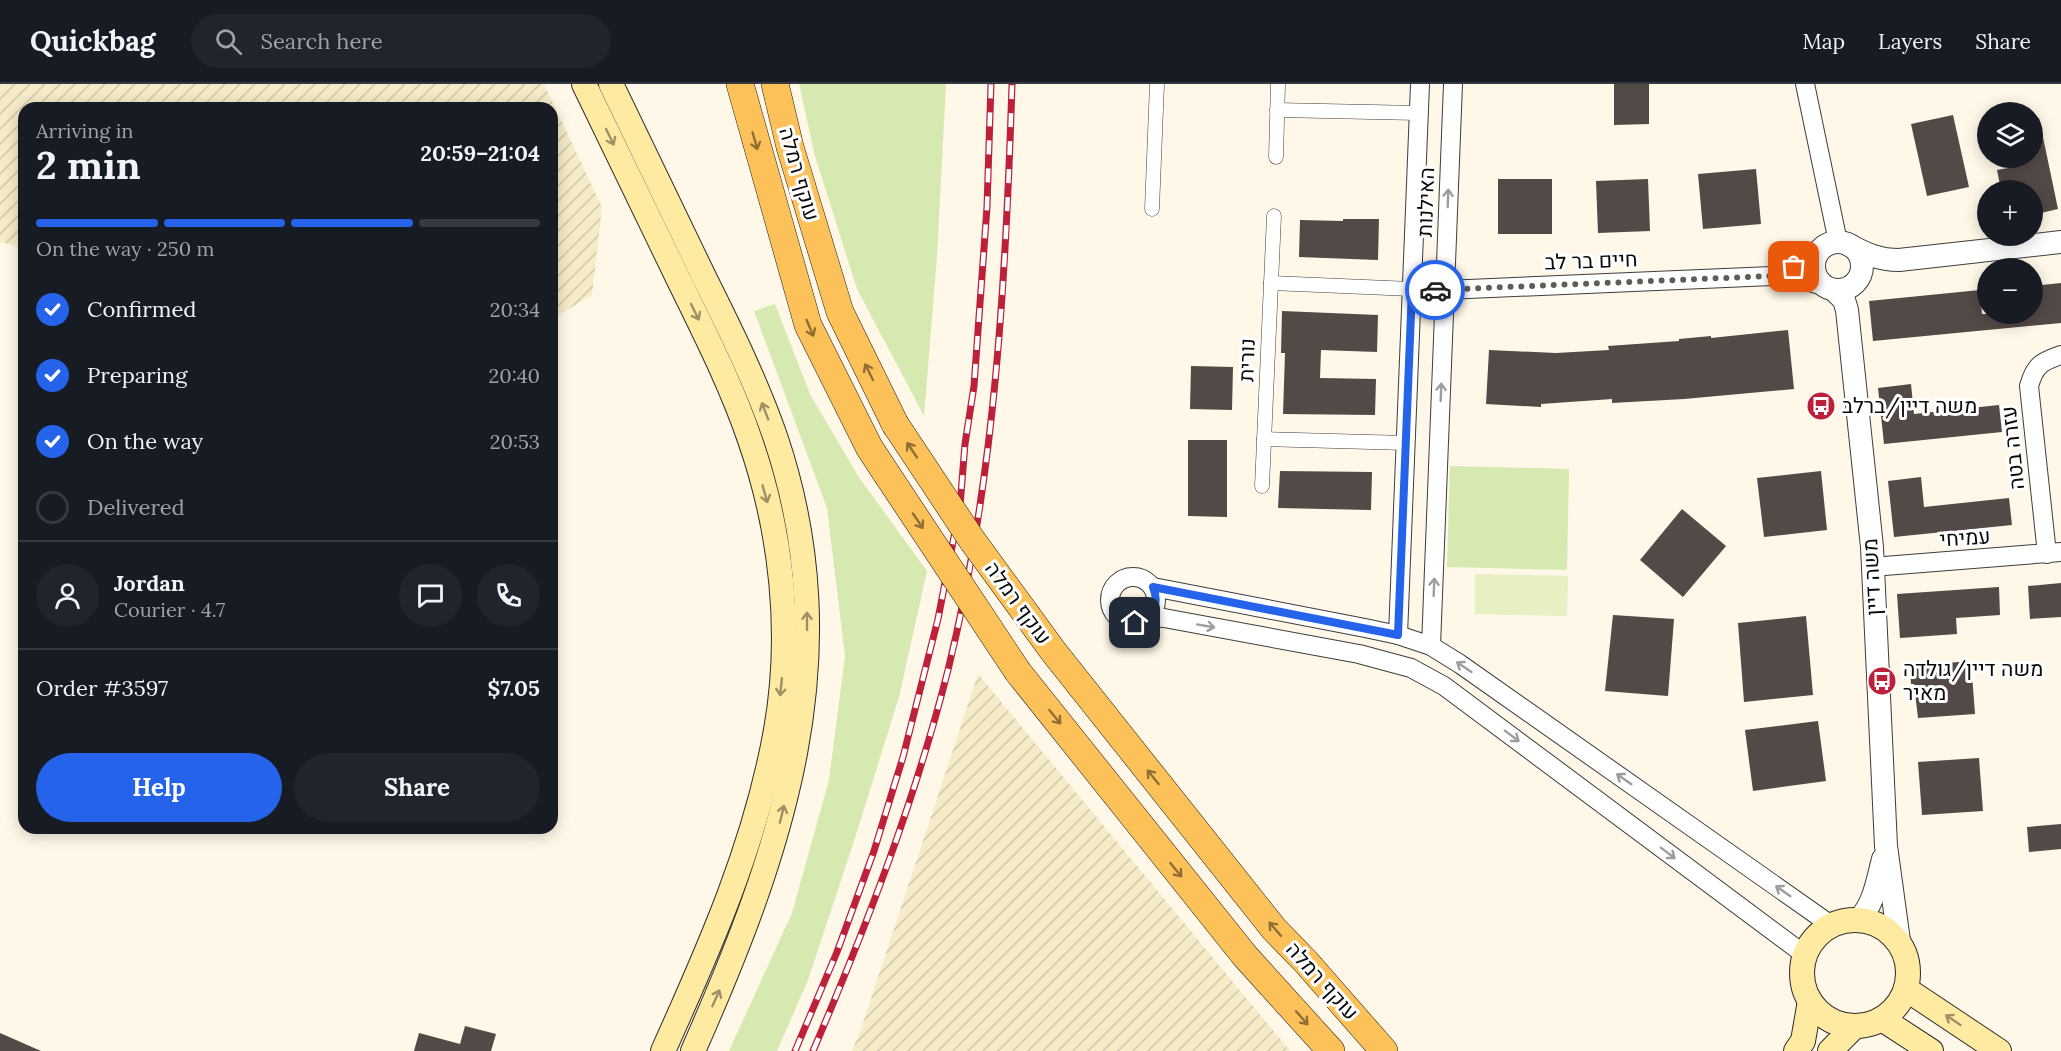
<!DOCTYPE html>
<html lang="en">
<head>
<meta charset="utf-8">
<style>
  body { margin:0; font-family:Lora,Heebo,serif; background:#20242c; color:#f1f3f6; height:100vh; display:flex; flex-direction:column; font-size:22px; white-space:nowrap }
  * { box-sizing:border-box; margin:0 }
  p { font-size:20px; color:#9ea1a6 }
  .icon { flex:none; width:33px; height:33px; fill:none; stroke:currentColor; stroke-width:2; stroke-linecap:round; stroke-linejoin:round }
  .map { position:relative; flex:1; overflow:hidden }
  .sheet { position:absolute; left:18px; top:18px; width:540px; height:732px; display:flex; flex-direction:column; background:#171b24; border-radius:18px; box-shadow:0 3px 15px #0003 }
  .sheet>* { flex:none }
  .buttons { position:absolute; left:1977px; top:18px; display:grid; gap:12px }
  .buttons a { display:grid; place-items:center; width:66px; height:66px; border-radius:50%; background:#171b24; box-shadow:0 3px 15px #0003; font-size:30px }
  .pin { position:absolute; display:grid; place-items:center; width:51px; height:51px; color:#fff; margin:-26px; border-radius:12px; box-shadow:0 3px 9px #0006 }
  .courier { position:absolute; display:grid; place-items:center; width:60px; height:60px; margin:-30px; border:4px solid #2563eb; border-radius:50%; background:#fff; color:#222; box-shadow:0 2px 8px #0007 }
  .head em { font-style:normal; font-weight:700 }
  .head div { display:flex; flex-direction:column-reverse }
  .head { display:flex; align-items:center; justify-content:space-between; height:102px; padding:0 18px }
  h1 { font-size:39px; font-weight:700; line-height:45px }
  .bar { display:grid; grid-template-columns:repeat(4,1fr); gap:9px 6px; align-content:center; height:72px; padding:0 18px }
  .bar i { height:8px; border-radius:4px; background:#363941 }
  .bar .current { background:#2563eb }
  .bar p { grid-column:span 4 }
  .line { display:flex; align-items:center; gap:15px; padding:0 18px; border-top:2px solid #363941 }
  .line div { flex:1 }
  .round { display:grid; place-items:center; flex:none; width:63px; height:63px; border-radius:32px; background:#20242c }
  ol { padding:0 18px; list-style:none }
  li { display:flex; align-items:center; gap:18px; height:66px }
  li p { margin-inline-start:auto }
  li .icon { padding:6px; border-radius:50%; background:#2563eb; color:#fff; stroke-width:4 }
  li:last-child { color:#9ea1a6 }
  li i { width:33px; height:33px; border:3px solid #363941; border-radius:50% }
  .primary-button { display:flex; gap:12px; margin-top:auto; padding:12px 18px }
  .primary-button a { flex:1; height:69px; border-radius:36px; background:#2563eb; color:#fff; font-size:24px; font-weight:700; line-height:69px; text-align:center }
  .primary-button a+a { background:#20242c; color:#f1f3f6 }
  header { display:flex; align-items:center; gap:36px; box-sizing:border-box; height:84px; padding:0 30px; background:#171b24; border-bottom:2px solid #363941 }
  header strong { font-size:28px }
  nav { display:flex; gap:33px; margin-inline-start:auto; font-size:21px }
  .search { width:420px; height:54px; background:#20242c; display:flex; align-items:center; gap:15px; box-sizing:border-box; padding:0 21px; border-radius:33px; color:#9ea1a6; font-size:22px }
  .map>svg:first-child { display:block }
  .farmland { fill:url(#farmland-furrows) }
  .green { fill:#d5e9b1 }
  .pitch { fill:#e6f0c3 }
  .building { fill:#534946 }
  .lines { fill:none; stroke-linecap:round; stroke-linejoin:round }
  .pedestrian-casing { stroke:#3d3d3d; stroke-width:15 }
  .minor-casing { stroke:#3d3d3d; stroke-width:20 }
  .tertiary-casing { stroke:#3d3d3d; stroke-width:24 }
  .secondary-casing { stroke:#2c2c2c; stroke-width:26 }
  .primary-casing { stroke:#1b1b1b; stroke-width:28 }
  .pedestrian { stroke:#fff; stroke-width:14 }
  .minor { stroke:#fff; stroke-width:18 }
  .tertiary { stroke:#fff; stroke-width:22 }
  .secondary { stroke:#ffeaa2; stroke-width:24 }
  .primary { stroke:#fdc159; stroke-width:27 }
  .rail-casing { stroke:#bc203a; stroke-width:7 }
  .rail { stroke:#fff; stroke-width:4.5; stroke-dasharray:14; stroke-linecap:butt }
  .primary-bridge-casing { stroke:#1b1b1b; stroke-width:28; stroke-linecap:butt }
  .primary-bridge { stroke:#fdc159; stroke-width:27 }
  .oneway { stroke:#9d9065 }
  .oneway2 { stroke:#906f35 }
  .oneway3 { stroke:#9d9d9d }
  .done { stroke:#605d57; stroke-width:6; stroke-dasharray:0 10.8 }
  .route { stroke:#2563eb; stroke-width:8 }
  .labels { text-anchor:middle; stroke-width:6; stroke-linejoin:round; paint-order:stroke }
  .street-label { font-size:21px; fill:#0a0a0a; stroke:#fff }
  .poi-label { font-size:21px; fill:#0a0a0a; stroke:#fff; text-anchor:start }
</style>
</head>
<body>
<header>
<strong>Quickbag</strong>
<div class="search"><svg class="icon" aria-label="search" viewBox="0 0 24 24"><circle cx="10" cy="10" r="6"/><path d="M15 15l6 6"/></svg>Search here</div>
<nav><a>Map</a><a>Layers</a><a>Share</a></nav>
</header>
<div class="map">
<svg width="2061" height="967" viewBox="0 0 2061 967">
  <defs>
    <pattern id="farmland-furrows" width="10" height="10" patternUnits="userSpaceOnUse" patternTransform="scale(1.5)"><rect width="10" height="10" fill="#f5ebc7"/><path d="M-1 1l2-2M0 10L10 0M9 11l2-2" fill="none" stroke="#d1c8aa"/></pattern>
  </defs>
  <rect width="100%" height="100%" fill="#fff7e7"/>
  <!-- farmland -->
  <g class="farmland">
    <path d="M0,0H544L602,123L592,211L552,235V24H24V164L0,158Z"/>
    <path d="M978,590L1290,967H852L861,945Z"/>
  </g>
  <!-- green -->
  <g class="green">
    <path d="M799,0H946L937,172L924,332L857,205L815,72Z"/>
    <path d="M775,220L810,310L858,392L927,487L899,613L855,754L808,896L777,967H729L792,829L829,696L845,572L827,424L754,227Z"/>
    <path d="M1450,382L1569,385L1567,486L1447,483Z"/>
  </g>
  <!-- pitch -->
  <path class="pitch" d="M1475,490L1568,492L1567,532L1475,530Z"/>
  <!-- building -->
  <g class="building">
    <path d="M1614,0H1649V40L1614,41Z"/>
    <path d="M1953,31L1969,103L1927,112L1911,40Z"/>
    <path d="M2039,34L2058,125L2032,131V106H2001L1997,86L2008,84L2005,74H2032V35Z"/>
    <path d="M1756,85L1761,140L1703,145L1698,90Z"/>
    <rect x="1498" y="95" width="54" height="55"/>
    <path d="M1648,95L1650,147L1598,149L1596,97Z"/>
    <path d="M1343,135H1379L1378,176L1299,173L1300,136L1343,137Z"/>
    <path d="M2061,199V239L1873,257L1869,217L1980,206L1982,230H2032V202Z"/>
    <path d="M1282,227L1378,231L1377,268L1321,266L1320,294L1376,295L1375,331L1283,330L1285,269H1281Z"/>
    <path d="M1788,246L1794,305L1684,315L1612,319V315L1541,320V323L1486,320L1489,266L1556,269L1609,266L1608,262L1679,257V255L1711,252V254Z"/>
    <path d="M1191,282L1233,283L1232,326L1190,325Z"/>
    <path d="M1911,300L1914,330L1999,321L2002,348L1884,360L1878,304Z"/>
    <path d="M1188,356H1227V433L1188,432Z"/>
    <path d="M1280,387L1372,388L1371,426L1278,424Z"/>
    <path d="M1821,387L1827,446L1764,453L1757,394Z"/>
    <path d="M1921,393L1924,423L2009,414L2012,441L1894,453L1888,397Z"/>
    <path d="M1682,425L1726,462L1683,513L1640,476Z"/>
    <path d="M2061,499V533L2030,535L2028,502Z"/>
    <path d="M1999,503L2000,531L1956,534L1957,550L1900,554L1897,510Z"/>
    <path d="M1613,531L1674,535L1668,612L1605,607Z"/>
    <path d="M1806,532L1813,611L1744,618L1738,539Z"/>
    <path d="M1971,577L1975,630L1918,634L1914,600H1911L1910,582Z"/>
    <path d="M1818,637L1826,697L1753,707L1745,646Z"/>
    <path d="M1979,674L1983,727L1922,731L1918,678Z"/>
    <path d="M2061,740V765L2029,768L2027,743Z"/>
    <path d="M465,942L496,950L491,967H414L419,949L460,960Z"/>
    <path d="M0,949L41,967H0Z"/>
  </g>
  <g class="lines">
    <!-- pedestrian casing -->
    <g class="pedestrian-casing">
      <g id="pedestrian">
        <path d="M1277,26L1418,29"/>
        <path d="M1276,73L1278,0"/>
        <path d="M1152,125L1157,0"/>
        <path d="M1271,199L1412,205"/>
        <path d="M1264,355L1407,359"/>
        <path d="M1262,402L1274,132"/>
      </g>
    </g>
    <!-- minor casing -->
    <g class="minor-casing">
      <g id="minor">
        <path d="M1805,0L1838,158"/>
        <path d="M1774,191L1806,178L1817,170"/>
        <path d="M1412,205L1445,206L1772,192L1803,196L1826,203"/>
        <path d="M2047,470L2029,302C2035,281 2041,278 2061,271"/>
        <path d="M1872,483L2061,468"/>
        <circle cx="1133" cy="516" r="23"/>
        <path d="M1153,503L1365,544L1398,551L1431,562L1460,580L1831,841"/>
        <path d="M1149,533L1164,534L1359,570L1411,584L1444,602L1805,871"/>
        <path d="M1398,551L1420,0"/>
        <path d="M1431,562L1453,0"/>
      </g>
    </g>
    <!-- tertiary casing -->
    <g class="tertiary-casing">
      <g id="tertiary">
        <circle cx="1838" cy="182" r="24"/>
        <path d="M1849,161C1866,170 1879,176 1899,176L2061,158"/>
        <path d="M1834,206L1844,216L1847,226L1872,463L1886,762L1899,857"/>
        <path d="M1859,835C1874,821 1878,794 1883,775"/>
      </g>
    </g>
    <!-- secondary casing -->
    <g class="secondary-casing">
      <g id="secondary">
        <path d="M584,0C614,62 644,124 674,186C701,242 730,297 750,356C782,448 793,550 776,646C756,759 710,863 663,967"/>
        <path d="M611,0C642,65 674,130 705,195C731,247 757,300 776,355C849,574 782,766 693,967"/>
        <circle cx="1855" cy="889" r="53"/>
        <path d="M1906,905L1999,967"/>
        <path d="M1882,935L1931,967"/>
        <path d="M1796,967L1803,957L1810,917"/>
        <path d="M1830,967L1855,942"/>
      </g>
    </g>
    <!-- primary casing -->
    <g class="primary-casing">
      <g id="primary">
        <path d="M740,0L808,241L869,363L886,389"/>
        <path d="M775,0L790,63L840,228L895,340"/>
        <path d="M1029,534L1053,567L1274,845L1306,878L1384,967"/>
        <path d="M1018,588L1245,872L1331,967"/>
      </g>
    </g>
    <!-- pedestrian -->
    <use href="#pedestrian" class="pedestrian"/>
    <!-- minor -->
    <use href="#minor" class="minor"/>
    <!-- tertiary -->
    <use href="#tertiary" class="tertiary"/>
    <!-- secondary -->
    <use href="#secondary" class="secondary"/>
    <!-- primary -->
    <use href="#primary" class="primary"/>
    <!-- rail casing -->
    <g class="rail-casing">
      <g id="rail">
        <path d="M795,967L837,868L874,767L903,673L938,535L960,422L965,360L974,302L987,123L991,0"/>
        <path d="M813,967C866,843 915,717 948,586C995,395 1006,195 1012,0"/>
      </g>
    </g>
    <!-- rail -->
    <use href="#rail" class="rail"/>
    <!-- primary-bridge casing -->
    <g class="primary-bridge-casing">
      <g id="primary-bridge">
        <path d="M895,340L972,456L1029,534"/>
        <path d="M886,389L1018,588"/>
      </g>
    </g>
    <!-- primary-bridge -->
    <use href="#primary-bridge" class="primary-bridge"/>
  </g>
  <!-- one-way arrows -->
  <defs><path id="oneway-shaft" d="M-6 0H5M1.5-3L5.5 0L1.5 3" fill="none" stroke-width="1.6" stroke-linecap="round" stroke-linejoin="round" transform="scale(1.5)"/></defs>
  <g class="oneway">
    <use href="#oneway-shaft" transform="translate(610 53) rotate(64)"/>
    <use href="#oneway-shaft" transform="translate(695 228) rotate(64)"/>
    <use href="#oneway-shaft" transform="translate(765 327) rotate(-111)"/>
    <use href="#oneway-shaft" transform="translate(765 410) rotate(74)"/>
    <use href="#oneway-shaft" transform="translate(807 537) rotate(-90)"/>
    <use href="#oneway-shaft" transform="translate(781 603) rotate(96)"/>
    <use href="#oneway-shaft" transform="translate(782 730) rotate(-76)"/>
    <use href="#oneway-shaft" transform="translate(716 914) rotate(-66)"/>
    <use href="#oneway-shaft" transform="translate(1953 936) rotate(-146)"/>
  </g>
  <g class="oneway2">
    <use href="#oneway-shaft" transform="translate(755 57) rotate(74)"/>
    <use href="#oneway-shaft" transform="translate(810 244) rotate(67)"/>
    <use href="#oneway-shaft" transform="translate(869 288) rotate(-116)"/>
    <use href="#oneway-shaft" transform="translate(912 366) rotate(-124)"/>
    <use href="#oneway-shaft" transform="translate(918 437) rotate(56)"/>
    <use href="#oneway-shaft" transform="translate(1055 633) rotate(51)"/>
    <use href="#oneway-shaft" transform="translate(1153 693) rotate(-129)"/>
    <use href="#oneway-shaft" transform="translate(1176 786) rotate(51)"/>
    <use href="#oneway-shaft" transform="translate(1275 845) rotate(-131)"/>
    <use href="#oneway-shaft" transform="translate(1302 934) rotate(49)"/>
  </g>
  <g class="oneway3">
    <use href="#oneway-shaft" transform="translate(1448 114) rotate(-88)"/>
    <use href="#oneway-shaft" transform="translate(1441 308) rotate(-88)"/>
    <use href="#oneway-shaft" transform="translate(1434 503) rotate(-88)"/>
    <use href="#oneway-shaft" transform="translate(1206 542) rotate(10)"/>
    <use href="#oneway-shaft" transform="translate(1464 583) rotate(-146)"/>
    <use href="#oneway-shaft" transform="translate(1512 652) rotate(37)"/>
    <use href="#oneway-shaft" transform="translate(1624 695) rotate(-145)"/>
    <use href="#oneway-shaft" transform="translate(1668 769) rotate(37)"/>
    <use href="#oneway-shaft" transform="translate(1783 807) rotate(-145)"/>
  </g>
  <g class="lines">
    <!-- done -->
    <path class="done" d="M1435,206L1772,192L1794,183"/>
    <!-- route -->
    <path class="route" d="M1135,539C1153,535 1160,521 1153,503L1398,551L1412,205L1435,206"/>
  </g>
  <!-- icons -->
  <defs>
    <g id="bus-disc" transform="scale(1.5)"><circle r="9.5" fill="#bc203a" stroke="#fff"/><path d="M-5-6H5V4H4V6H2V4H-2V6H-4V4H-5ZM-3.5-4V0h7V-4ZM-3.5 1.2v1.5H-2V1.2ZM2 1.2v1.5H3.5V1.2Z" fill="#fff"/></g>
  </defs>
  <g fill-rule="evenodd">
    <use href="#bus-disc" x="1821" y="322"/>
    <use href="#bus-disc" x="1882" y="597"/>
  </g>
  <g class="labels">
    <!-- street labels -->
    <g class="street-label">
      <text transform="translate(799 90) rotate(74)" y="7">עוקף רמלה</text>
      <text transform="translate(1426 118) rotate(-88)" y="7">האילנות</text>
      <text transform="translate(1591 177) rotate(-2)" y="7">חיים בר לב</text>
      <text transform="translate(1247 276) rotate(-88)" y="7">נורית</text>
      <text transform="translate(2013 364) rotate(-96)" y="7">עזרה בטה</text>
      <text transform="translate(1965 454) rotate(-4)" y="7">עמיחי</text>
      <text transform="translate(1872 493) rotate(-93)" y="7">משה דיין</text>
      <text transform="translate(1018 519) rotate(54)" y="7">עוקף רמלה</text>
      <text transform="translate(1322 897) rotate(48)" y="7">עוקף רמלה</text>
    </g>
    <!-- poi labels -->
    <g class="poi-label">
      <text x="1842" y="329">משה דיין/ברלב</text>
      <text x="1903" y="592">משה דיין/גולדה<tspan x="1903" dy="24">מאיר</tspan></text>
    </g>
  </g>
</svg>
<div class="buttons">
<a><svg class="icon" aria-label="layers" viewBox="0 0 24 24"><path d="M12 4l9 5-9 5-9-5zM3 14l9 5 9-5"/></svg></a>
<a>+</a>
<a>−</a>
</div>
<div class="pin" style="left:1794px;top:183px;background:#ea580c"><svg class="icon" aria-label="bag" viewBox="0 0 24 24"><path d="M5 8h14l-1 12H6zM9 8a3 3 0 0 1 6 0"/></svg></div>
<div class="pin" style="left:1135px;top:539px;background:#1f2937"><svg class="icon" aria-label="home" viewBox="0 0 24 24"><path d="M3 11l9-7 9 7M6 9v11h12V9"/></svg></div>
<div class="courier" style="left:1435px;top:206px"><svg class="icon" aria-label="car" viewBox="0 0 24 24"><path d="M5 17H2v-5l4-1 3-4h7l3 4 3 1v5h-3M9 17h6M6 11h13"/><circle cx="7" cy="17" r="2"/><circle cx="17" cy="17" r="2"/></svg></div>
<section class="sheet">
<div class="head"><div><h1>2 min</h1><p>Arriving in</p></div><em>20:59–21:04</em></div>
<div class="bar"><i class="current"></i><i class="current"></i><i class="current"></i><i></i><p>On the way · 250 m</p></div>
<ol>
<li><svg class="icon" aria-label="check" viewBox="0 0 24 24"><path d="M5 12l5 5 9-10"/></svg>Confirmed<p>20:34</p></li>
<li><svg class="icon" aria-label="check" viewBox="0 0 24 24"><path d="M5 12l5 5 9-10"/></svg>Preparing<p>20:40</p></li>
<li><svg class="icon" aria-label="check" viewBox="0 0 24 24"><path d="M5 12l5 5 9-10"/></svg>On the way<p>20:53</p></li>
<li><i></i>Delivered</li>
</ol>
<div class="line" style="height:108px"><a class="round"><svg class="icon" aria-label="person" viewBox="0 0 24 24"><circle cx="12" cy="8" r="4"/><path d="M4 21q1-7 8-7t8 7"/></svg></a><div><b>Jordan</b><p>Courier · 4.7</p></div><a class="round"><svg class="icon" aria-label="chat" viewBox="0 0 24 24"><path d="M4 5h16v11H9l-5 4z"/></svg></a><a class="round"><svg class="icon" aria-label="phone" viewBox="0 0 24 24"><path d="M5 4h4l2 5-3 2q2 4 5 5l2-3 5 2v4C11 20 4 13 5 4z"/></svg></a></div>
<div class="line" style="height:78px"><div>Order #3597</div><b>$7.05</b></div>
<div class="primary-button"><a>Help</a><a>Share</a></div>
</section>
</div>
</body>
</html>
